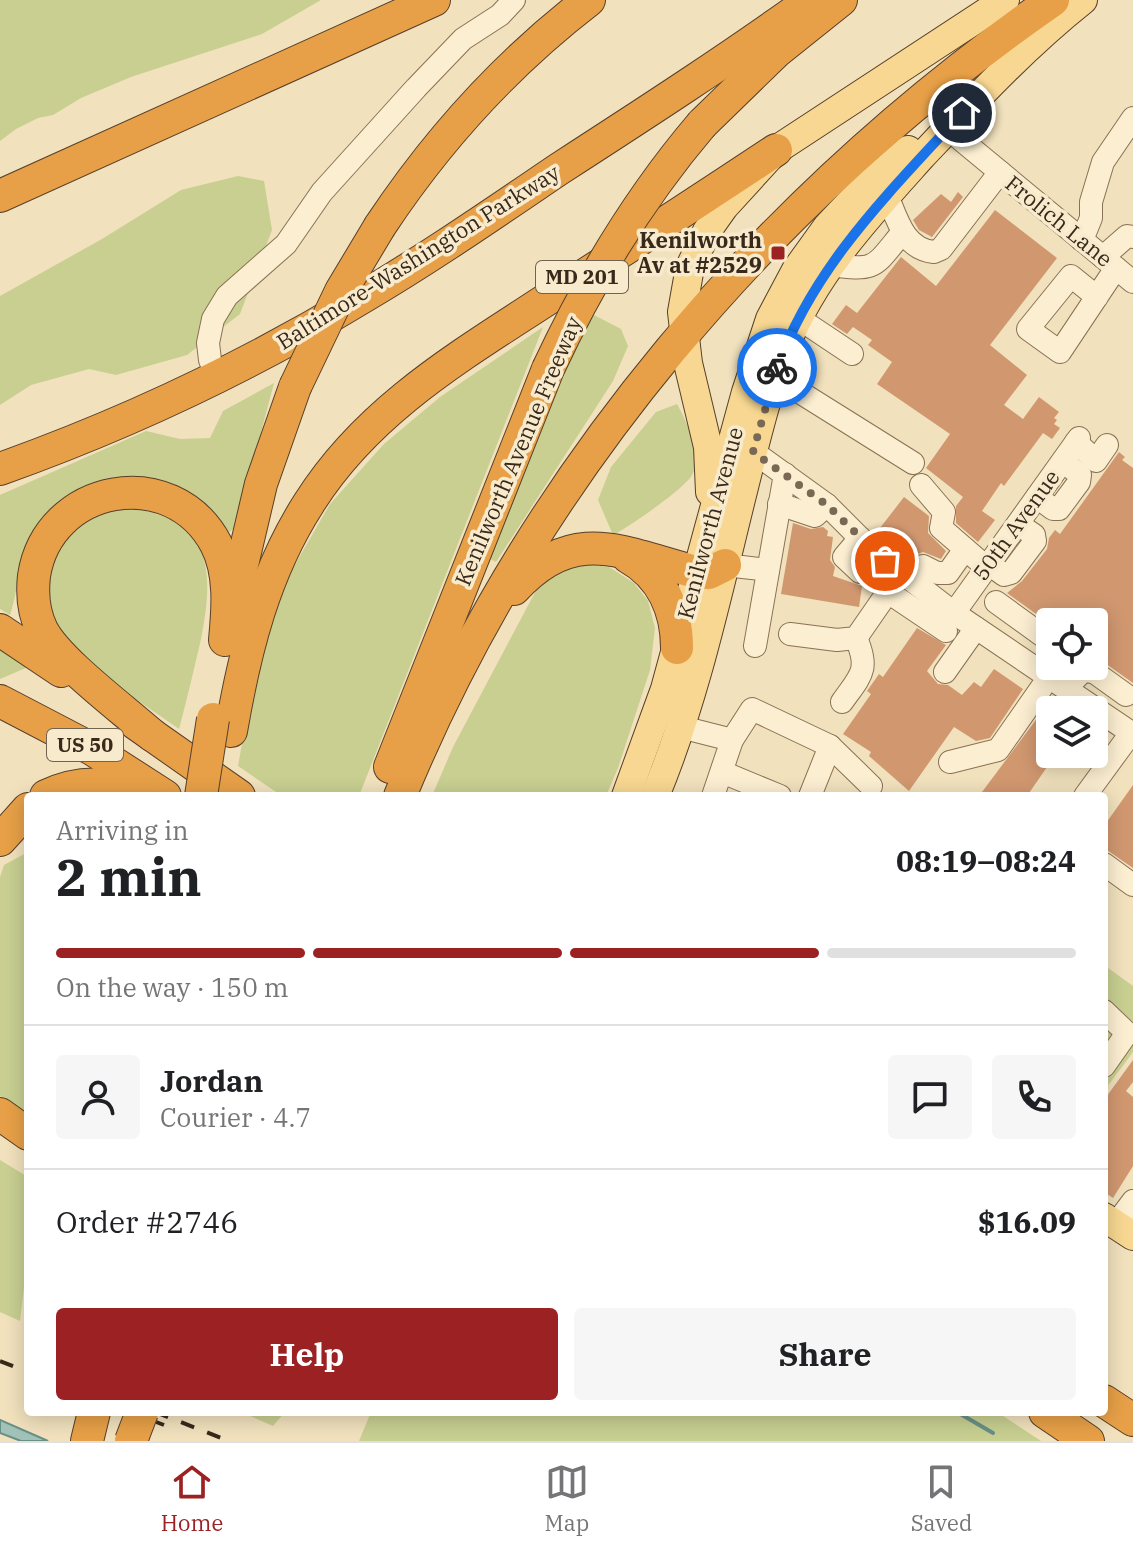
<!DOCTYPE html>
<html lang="en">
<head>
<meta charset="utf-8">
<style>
  body { margin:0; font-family:"IBM Plex Serif",serif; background:#f6f6f6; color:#202124; height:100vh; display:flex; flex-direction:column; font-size:30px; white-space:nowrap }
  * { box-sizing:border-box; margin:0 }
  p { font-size:26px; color:#757577 }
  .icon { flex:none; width:44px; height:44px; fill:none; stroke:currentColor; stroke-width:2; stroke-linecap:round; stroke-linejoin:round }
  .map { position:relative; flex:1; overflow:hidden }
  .panel { position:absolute; left:24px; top:792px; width:1084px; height:624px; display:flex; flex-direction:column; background:#fff; border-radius:8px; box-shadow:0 4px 20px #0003 }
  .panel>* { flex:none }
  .controls { position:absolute; left:1036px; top:608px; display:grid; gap:16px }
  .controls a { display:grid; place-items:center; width:72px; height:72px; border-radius:8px; background:#fff; box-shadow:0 4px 20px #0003; font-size:40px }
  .pin { position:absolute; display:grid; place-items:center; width:68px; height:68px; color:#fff; margin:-34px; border:4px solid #fff; border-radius:50%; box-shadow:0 2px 8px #0007 }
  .courier { position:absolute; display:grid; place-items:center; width:80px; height:80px; margin:-40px; border:6px solid #1a73e8; border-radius:50%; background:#fff; color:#222; box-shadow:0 2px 10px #0007 }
  .overview em { font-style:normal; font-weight:700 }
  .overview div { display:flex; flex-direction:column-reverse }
  .overview { display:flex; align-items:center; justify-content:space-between; height:136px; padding:0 32px }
  h1 { font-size:52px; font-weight:700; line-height:60px }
  .bar { display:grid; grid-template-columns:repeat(4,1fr); gap:12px 8px; align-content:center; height:96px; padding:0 32px }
  .bar i { height:10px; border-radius:6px; background:#e0e0e0 }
  .bar .current { background:#9c2123 }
  .bar p { grid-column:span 4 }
  .line { display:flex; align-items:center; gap:20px; padding:0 32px; border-top:2px solid #e0e0e0 }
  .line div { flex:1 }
  .round { display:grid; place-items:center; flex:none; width:84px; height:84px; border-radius:8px; background:#f6f6f6 }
  .button { display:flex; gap:16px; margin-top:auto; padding:16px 32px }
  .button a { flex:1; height:92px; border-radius:8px; background:#9c2123; color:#fff; font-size:32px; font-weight:700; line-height:92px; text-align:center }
  .button a+a { background:#f6f6f6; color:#202124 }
  .tab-bar { display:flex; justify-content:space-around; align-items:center; height:112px; border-top:2px solid #e0e0e0; background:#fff; font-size:22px; color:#757577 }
  .tab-bar a { display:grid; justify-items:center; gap:4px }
  .tab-bar .current { color:#9c2123 }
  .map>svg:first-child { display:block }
  .green { fill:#c8cf91 }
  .water { fill:#a1c2b8; stroke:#689086; stroke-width:2 }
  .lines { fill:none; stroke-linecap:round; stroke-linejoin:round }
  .stream { stroke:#689086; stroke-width:4 }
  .building { fill:#d19870 }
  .minor-casing { stroke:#8a7155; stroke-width:24 }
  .major-casing { stroke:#573f2a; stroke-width:30 }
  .highway-casing { stroke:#573f2a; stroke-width:34 }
  .minor { stroke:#fbeed1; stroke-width:22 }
  .major { stroke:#f7d791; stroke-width:28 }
  .highway { stroke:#e7a047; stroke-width:32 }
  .rail { stroke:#38291b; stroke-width:4; stroke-dasharray:14 14; stroke-linecap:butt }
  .highway-bridge-casing { stroke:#573f2a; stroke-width:34; stroke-linecap:butt }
  .highway-bridge { stroke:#e7a047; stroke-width:32 }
  .done { stroke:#796954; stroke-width:8; stroke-dasharray:0 14.4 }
  .route { stroke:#1a73e8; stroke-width:10 }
  .poi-dot { fill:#9c2123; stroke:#f8ebcd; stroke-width:3 }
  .labels { text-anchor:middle; stroke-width:7; stroke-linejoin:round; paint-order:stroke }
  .shield { fill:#f8ebcd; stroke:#726350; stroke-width:2 }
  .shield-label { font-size:20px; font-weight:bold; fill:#38291b }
  .street-label { font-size:22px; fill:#38291b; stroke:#f8ebcd }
  .poi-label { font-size:22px; font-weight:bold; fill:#38291b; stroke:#f8ebcd; text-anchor:end }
</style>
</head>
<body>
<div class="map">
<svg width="1133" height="1441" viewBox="0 0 1133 1441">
  <rect width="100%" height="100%" fill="#f1e1bd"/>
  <!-- green -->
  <g class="green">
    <path d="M0,0H321L262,34L131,77L81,98L53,115L38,118L16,129L0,141Z"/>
    <path d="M238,176L264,181L272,230L240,314L187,355L116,375L89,369L31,385L0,405V296L102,239L181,190Z"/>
    <path d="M592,314L621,329L628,346L613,381L496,562L488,558L549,404Z"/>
    <path d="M543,327L359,796H282L238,766L261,638L286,580L330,504L384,444L440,397Z"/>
    <path d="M274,383L236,527L224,536L210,518L66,500C57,508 45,516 38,526C18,552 20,585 10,615L0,609V495L146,431L180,439L210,438L223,411Z"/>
    <path d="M677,404C686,420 703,457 692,475C684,489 629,527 613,535L598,500L611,467L656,412Z"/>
    <path d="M123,507C209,517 216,563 201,639C194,669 187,699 179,729C145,704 77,664 56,630C44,611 46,579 54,559C65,526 91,514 123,507Z"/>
    <path d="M584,564L609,567L634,583L648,601L655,628L650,670L618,768L606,796H432L453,747L541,581L555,572Z"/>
    <path d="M0,649L28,667L0,679Z"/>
    <path d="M28,852V1119L0,1096V877L4,865Z"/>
    <path d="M1104,965L1133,986V1052L1104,1091Z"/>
    <path d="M0,1160L28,1177V1254L20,1321L0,1312Z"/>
    <path d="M241,1412H285L273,1426Z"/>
    <path d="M371,1412H997L1041,1441H359Z"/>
  </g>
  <!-- water -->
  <path class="water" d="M0,1420L48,1441H21L0,1433Z"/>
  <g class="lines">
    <!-- stream -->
    <path class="stream" d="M957,1412L993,1433"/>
  </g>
  <!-- building -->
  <g class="building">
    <path d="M958,192L963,197L932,237L919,230L913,220L941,194L951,202Z"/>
    <path d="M995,210L1057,258L990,345L1027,375L1004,405L1023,419L1039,397L1059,412L1054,418L1057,420L1054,424L1060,428L1052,439L1043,433L1004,486L1001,483L982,511L995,520L978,542L956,523V506L963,497L926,468L950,434L877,384L892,362L868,345L872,340L853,327L847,334L832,324L846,305L857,313L901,257L936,286Z"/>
    <path d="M1119,452L1125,457L1122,460L1133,468V683L1102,661L1094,658V622L1050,624L1007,593L1022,581L1047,549L1049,538L1055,530L1060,534Z"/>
    <path d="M904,497L929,516L928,533L946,551L941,559L923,552L915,555L880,528Z"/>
    <path d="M793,523L811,529L823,527L828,531L827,536L833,537L830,560L835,567L833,576L862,586L859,607L781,594Z"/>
    <path d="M917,628L946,645L927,671L938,684L948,685L962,695L974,682L981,687L994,669L1023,689L990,738L976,741L954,727L909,791L869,756L871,752L843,734L871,694L867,691L879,674L883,677Z"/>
    <path d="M1047,705L1050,707V754H1056L1027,796H979Z"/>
    <path d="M1133,785V868L1104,848V826Z"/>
    <path d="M1133,1060V1082L1126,1091L1133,1097V1166L1113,1198L1104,1192V1100Z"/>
  </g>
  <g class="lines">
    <!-- minor casing -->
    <g class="minor-casing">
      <g id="minor">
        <path d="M948,129L1133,282"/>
        <path d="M887,195C897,219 904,249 934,252L941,249L1000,172"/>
        <path d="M1082,240L1091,218V202L1103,162L1133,118"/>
        <path d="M1103,257L1127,236L1133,237"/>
        <path d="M830,265C877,271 873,268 902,233"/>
        <path d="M1097,297L1071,276L1028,329L1060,352L1116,268"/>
        <path d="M798,318L852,354"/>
        <path d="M774,376L913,463"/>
        <path d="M217,378L210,360L208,343L213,319L227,296L286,244L322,192L416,88L463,39L500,15L514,0"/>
        <path d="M1076,442L1096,461L1107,445"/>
        <path d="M741,443L827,505L871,549L954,613L1133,734"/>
        <path d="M921,485L944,512L941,528L986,567"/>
        <path d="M1037,497L1053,509H1059L1079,482L1080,475L1063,461"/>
        <path d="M779,504L815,516L827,505"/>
        <path d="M860,538L844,557L860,572"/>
        <path d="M989,564L1004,575L1011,573L1035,541L1034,535L1018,524"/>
        <path d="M725,565L768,570"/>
        <path d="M923,566L937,573H948L965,549"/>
        <path d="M888,592L946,631"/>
        <path d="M996,602L1050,641"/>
        <path d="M954,613L1079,438"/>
        <path d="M790,634L837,640L856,638L901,573"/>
        <path d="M755,646L785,474"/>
        <path d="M945,672L976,628"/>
        <path d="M1066,688L1083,671L1094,672L1126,695"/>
        <path d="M842,702C861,675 870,670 856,638"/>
        <path d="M681,727L732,740L752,709L830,746L871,786"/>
        <path d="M950,762L998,750L1049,677"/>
        <path d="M722,772L780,796"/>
        <path d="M713,796L732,740"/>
        <path d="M810,796L830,746"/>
        <path d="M1085,796L1131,733"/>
        <path d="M1104,864L1133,885"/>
        <path d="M1104,1011L1127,1033L1104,1066"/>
        <path d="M1115,1225L1133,1201"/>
      </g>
    </g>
    <!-- major casing -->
    <g class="major-casing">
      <g id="major">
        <path d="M710,492L708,447L688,363L682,312L690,267L707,231L724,207L776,150L1005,0"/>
        <path d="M626,796L665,689L746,392L770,319L796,270L827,227L864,188L908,150"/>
        <path d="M655,796C696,697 718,591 744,487C756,440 767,392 785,347C815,272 869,215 922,156C974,101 1024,47 1083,0"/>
        <path d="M1104,1217L1133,1236"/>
      </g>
    </g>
    <!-- highway casing -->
    <g class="highway-casing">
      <g id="highway">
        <path d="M702,124L776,52L841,0"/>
        <path d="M0,196L434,0"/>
        <path d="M380,226C437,140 507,63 589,0"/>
        <path d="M0,469C126,424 247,367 361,298C429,258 494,213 559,169C644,114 729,59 811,0"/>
        <path d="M628,557C662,576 677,610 677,648"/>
        <path d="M514,589C574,523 622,553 696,572L709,573L725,565"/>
        <path d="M234,599L261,484L295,387"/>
        <path d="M0,630L61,671"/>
        <path d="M0,701L92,749L165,796"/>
        <path d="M135,723L239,796"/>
        <path d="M231,731C245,650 264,573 309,503C368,409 462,355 552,296C627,248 702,199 776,150"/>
        <path d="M152,735C123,709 58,661 42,630C34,614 32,594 34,576C48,484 172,461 216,544C231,573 228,609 225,640"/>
        <path d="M390,767L548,369"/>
        <path d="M46,796C78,781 110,781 141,796"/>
        <path d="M400,796C533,473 768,198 1053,0"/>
        <path d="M0,840L28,809"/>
        <path d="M0,1114L28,1134"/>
        <path d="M1104,1401L1133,1420"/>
        <path d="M1045,1412L1088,1441"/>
        <path d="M87,1441L94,1412"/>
      </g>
    </g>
    <!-- minor -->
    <use href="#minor" class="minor"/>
    <!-- major -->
    <use href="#major" class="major"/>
    <!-- highway -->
    <use href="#highway" class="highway"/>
    <!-- rail -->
    <g class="rail">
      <path d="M0,1361L28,1372"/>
      <path d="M130,1412L164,1425"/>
      <path d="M155,1412L229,1441"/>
    </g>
    <!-- highway-bridge casing -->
    <g class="highway-bridge-casing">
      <g id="highway-bridge">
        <path d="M548,369C589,281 638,199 702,124"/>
        <path d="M295,387L341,291L380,226"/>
        <path d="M201,796L213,719"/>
        <path d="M131,1441L142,1412"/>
      </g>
    </g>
    <!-- highway-bridge -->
    <use href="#highway-bridge" class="highway-bridge"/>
  </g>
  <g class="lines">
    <!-- done -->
    <path class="done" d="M777,368L753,452L827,505L885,561"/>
    <!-- route -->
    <path class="route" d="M777,368C814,265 890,192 962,113"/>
  </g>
  <!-- markers -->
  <rect class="poi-dot" x="770" y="245" width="16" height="16" rx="4"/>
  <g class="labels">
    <!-- shield labels -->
    <g class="shield">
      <rect x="536" y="261" width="92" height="32" rx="6"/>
      <rect x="47" y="729" width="76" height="32" rx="6"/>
    </g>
    <g class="shield-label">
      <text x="582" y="284">MD 201</text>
      <text x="85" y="752">US 50</text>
    </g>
    <!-- street labels -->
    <g class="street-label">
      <text transform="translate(1059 221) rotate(39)" y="8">Frolich Lane</text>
      <text transform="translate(418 257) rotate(-32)" y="8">Baltimore-Washington Parkway</text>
      <text transform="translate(518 451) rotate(-67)" y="8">Kenilworth Avenue Freeway</text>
      <text transform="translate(710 523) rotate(-75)" y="8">Kenilworth Avenue</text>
      <text transform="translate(1016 525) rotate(-54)" y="8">50th Avenue</text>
    </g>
    <!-- poi labels -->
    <g class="poi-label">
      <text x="762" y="248">Kenilworth<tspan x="762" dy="25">Av at #2529</tspan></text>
    </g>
  </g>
</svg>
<div class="controls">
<a><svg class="icon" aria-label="locate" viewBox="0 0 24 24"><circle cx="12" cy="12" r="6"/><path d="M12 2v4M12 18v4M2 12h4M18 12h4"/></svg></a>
<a><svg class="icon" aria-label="layers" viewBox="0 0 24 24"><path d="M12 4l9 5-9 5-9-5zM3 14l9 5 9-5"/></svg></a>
</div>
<div class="pin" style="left:885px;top:561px;background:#ea580c"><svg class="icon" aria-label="bag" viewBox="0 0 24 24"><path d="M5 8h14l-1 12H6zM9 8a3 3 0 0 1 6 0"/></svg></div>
<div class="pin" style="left:962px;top:113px;background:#1f2937"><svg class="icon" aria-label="home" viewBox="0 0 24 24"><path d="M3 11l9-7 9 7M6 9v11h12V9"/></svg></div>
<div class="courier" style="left:777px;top:368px"><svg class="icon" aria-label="bike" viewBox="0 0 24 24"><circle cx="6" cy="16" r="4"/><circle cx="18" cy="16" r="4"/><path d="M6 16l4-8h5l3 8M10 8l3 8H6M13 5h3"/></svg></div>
<section class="panel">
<div class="overview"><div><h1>2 min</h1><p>Arriving in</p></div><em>08:19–08:24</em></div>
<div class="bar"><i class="current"></i><i class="current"></i><i class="current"></i><i></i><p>On the way · 150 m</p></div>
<div class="line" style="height:144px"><a class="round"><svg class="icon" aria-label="person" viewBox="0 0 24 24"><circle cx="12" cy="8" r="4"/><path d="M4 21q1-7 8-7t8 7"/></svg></a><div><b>Jordan</b><p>Courier · 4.7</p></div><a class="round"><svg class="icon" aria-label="chat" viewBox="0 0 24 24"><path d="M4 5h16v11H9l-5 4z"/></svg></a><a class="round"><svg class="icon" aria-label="phone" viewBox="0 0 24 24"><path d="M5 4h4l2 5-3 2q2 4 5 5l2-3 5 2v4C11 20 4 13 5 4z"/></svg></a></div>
<div class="line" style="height:104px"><div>Order #2746</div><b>$16.09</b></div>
<div class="button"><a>Help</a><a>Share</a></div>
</section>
</div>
<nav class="tab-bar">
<a class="current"><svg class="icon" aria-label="home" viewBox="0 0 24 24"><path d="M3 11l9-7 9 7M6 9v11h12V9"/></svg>Home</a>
<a><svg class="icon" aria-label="map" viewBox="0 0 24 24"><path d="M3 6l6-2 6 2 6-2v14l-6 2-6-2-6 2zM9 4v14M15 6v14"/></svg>Map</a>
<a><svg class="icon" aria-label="saved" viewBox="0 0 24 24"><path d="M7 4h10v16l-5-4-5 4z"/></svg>Saved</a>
</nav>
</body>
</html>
